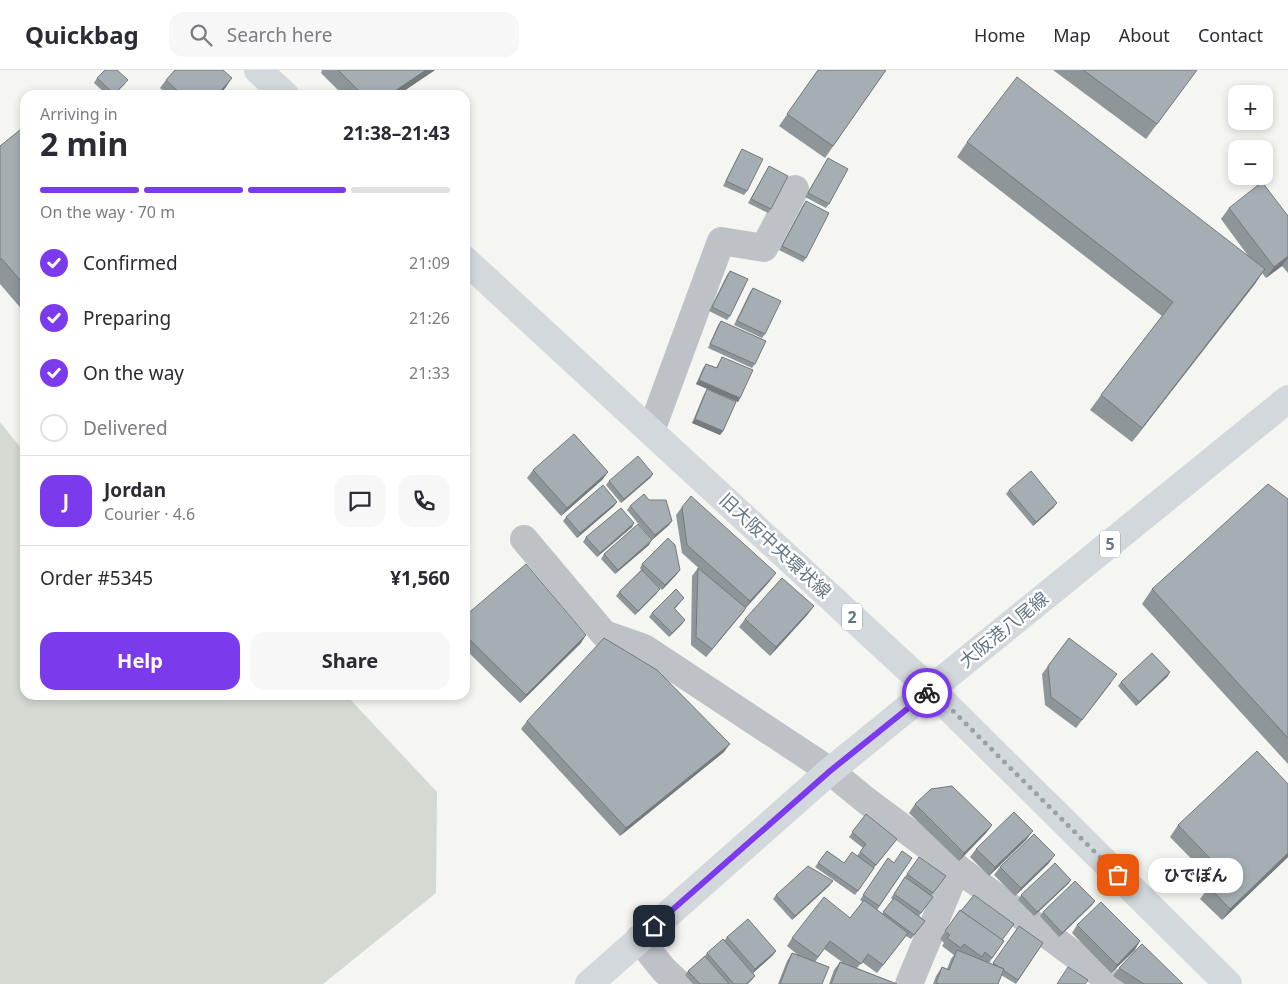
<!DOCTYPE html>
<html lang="en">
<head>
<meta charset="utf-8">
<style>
  body { margin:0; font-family:"Noto Sans","Noto Sans JP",sans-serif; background:#f7f7f7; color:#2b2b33; height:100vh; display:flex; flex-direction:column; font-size:19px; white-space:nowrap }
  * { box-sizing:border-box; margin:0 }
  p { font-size:16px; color:#7c7c81 }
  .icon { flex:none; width:28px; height:28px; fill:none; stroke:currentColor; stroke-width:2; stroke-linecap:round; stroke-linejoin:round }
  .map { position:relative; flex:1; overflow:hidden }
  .panel { position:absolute; left:20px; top:20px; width:450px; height:610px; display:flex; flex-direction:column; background:#fff; border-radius:15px; box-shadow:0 2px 8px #0003 }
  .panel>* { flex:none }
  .buttons { position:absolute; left:1228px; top:15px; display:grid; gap:10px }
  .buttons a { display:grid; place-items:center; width:45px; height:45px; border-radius:10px; background:#fff; box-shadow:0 2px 8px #0003; font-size:25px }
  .pin { position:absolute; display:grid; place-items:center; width:42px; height:42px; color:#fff; margin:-21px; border-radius:10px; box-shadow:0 2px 8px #0006 }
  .courier { position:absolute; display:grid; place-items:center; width:50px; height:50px; margin:-25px; border:4px solid #7c3aed; border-radius:50%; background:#fff; color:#222; box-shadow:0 1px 6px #0007 }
  .bubble { position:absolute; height:35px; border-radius:15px; background:#fff; box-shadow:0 2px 8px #0003; font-size:16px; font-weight:700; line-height:35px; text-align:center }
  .summary em { font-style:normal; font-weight:700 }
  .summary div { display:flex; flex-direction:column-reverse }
  .summary { display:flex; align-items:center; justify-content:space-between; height:85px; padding:0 20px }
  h1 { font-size:32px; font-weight:700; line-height:38px }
  .bar { display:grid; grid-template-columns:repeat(4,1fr); gap:8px 5px; align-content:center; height:60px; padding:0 20px }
  .bar i { height:6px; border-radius:4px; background:#e1e1e2 }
  .bar .on { background:#7c3aed }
  .bar p { grid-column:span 4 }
  .line { display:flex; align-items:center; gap:12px; padding:0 20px; border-top:1px solid #e1e1e2 }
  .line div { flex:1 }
  .round { display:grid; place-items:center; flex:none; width:52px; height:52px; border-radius:15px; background:#f7f7f7 }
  ol { padding:0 20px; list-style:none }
  li { display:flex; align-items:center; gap:15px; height:55px }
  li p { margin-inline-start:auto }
  li .icon { padding:5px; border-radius:50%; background:#7c3aed; color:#fff; stroke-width:4 }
  li:last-child { color:#7c7c81 }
  li i { width:28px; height:28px; border:2px solid #e1e1e2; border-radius:50% }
  .action { display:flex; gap:10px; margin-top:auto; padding:10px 20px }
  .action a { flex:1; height:58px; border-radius:15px; background:#7c3aed; color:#fff; font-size:20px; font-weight:700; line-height:58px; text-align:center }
  .action a+a { background:#f7f7f7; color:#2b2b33 }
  header { display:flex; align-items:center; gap:30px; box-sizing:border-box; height:70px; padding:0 25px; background:#fff; border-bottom:1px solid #e1e1e2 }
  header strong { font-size:24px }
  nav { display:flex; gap:28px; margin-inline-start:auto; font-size:18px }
  .search { width:350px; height:45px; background:#f7f7f7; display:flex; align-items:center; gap:12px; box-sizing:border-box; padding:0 18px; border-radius:15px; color:#7c7c81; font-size:19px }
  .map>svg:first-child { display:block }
  .green { fill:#d4dad1 }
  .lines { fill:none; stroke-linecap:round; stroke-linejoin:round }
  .minor { stroke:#bec2c6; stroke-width:28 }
  .major { stroke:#d3d8dc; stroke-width:28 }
  .wall { fill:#8e969a }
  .shaded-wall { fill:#747a7d }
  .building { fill:#a5aeb3; stroke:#747a7d }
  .done { stroke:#97a2aa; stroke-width:5; stroke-dasharray:0 9 }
  .route { stroke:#7c3aed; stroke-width:6 }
  .labels { text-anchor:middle; stroke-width:5; stroke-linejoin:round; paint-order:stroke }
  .shield { fill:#fff; stroke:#929fa8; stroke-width:1 }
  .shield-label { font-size:16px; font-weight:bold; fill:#647683 }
  .street-label { font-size:18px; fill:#647683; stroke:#fff }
</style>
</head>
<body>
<header>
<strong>Quickbag</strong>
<div class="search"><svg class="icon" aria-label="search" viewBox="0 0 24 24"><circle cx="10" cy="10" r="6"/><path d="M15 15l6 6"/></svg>Search here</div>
<nav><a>Home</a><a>Map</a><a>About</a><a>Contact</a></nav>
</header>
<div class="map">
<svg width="1288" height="914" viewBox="0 0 1288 914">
  <rect width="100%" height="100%" fill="#f5f5f1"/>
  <!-- green -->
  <path class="green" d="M0,352L25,383V625H346L437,722L436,823L323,914H0Z"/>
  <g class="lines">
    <!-- minor -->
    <g class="minor">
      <path d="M651,361L721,171L764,178L795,119"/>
      <path d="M524,469L604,564L644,578L830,701L868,732L1114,914"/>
      <path d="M639,869L664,900L679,914"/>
      <path d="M909,914L957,798"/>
    </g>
    <!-- major -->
    <g class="major">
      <path d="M258,0L285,25"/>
      <path d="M465,190L931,620L1228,914"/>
      <path d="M589,914L830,701L1288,329"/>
    </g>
  </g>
  <!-- wall -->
  <g class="wall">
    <path d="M322,0H435L398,25H343L321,3Z"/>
    <path d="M818,0H886L825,88L779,56Z"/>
    <path d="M1053,0H1197L1146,69Z"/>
    <path d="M97,8L125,14L114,25H107L94,13Z"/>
    <path d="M166,10L226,17L219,25H168L160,18Z"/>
    <path d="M25,56V243L0,214V76Z"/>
    <path d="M967,72L1249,187L1221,149L1229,138L1288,146V203L1282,196L1266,208L1262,203L1132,372L1090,340L1101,325L1162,246L957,87Z"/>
    <path d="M742,79L747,121L744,125L723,116L739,84Z"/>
    <path d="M828,88L829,134L826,138L805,127Z"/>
    <path d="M769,96L771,139L768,143L748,133Z"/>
    <path d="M806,131V188L803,192L779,180L803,135Z"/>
    <path d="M730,201V246L727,250L709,241L727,205Z"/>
    <path d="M753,218L765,264L762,268L734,255L750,222Z"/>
    <path d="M721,251L755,294L752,298L708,278L718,255Z"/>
    <path d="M722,287L740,328L738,332L696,314L703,298L706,294L716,298Z"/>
    <path d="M707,319L723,361L720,365L692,353L704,324Z"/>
    <path d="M533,400L608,402L602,410L561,446L527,408Z"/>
    <path d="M653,404L650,408L621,433L606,415L609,411Z"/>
    <path d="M1009,420L1054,437L1033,456L1006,424Z"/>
    <path d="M1288,429V694L1142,534L1152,519Z"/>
    <path d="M649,430L672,451L669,455L652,470L627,440L630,436Z"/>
    <path d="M617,432L614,436L577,468L563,451L566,447Z"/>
    <path d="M682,437L770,511L746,538L740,546L706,587L691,575L692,506L698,498L704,503L682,483L676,445Z"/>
    <path d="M634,453L632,457L597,487L583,472L586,467Z"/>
    <path d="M649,475L615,504L601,489L604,484Z"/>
    <path d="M642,494L680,500L677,504L662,520L648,507L657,523L635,545L616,526L619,522L641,500L640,498Z"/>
    <path d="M684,528L675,539L685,550L682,554L669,567L649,547L652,543Z"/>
    <path d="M808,544L770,586L739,557L745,549Z"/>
    <path d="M465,546L581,573L520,633L465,579Z"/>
    <path d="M1069,568L1111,613L1076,658L1045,635L1042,604Z"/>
    <path d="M1170,602L1167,607L1136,636L1118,616L1121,612Z"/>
    <path d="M527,651L724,682L620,766L521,659Z"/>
    <path d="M915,734L992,755L986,763L959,791L909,743Z"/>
    <path d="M866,744L894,773L874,798L855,825L815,797L827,781L844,793L857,786L863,778L849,767Z"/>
    <path d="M1178,755L1288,787L1222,850L1200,829L1209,817L1214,812L1170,767Z"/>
    <path d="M1027,769L989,806L970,787L976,779Z"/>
    <path d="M888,788L894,793L912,788L877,840L882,844L893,830L891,828L907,804L946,806L931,826L933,827L919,846L925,851L911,869L906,866L877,903L862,892L857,898L897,914H829L834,900L840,892H842L824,879L815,892L822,914H778L787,891L792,883L798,885L787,876L792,868L850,848L863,832L860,830Z"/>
    <path d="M1049,793L1015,826L994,805L1000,797Z"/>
    <path d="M1071,810L1068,814L1034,846L1018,830L1021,825Z"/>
    <path d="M830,815L792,850L773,829L776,825Z"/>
    <path d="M1095,831L1092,835L1059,867L1040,846L1043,842Z"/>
    <path d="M960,840L1004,871L989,893L993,894L1019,856L1043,873L1016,914L1001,905L998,914H933L936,906L942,897L947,899L951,889L954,885L942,876L944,873L940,869Z"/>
    <path d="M1077,855L1135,880L1111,903L1072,863Z"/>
    <path d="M727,867L776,881L773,885L753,903L755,906L752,910L748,914H693L685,905L688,901L705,886L707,883L724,871Z"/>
    <path d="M1119,898L1183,914H1125L1113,906Z"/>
  </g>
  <!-- shaded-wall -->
  <g class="shaded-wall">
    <path d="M426,0H435L398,25H389Z"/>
    <path d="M232,8L226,17L219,25H217Z"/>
    <path d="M1288,186V188L1282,196L1266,208L1274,197Z"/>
    <path d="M1265,199L1255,214L1132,372L1142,358Z"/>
    <path d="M699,310L740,328L738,332L696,314Z"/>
    <path d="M695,349L723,361L720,365L692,353Z"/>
    <path d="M608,402L602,410L561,446L567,438Z"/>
    <path d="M653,404L650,408L621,433L624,429Z"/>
    <path d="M617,432L614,436L577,468L580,463Z"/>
    <path d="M1057,433L1054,437L1033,456L1036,452Z"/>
    <path d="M672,451L669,455L652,470L655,465Z"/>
    <path d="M634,453L632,457L597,487L600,483Z"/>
    <path d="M652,470L649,475L615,504L618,500Z"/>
    <path d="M680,500L677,504L662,520L665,515Z"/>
    <path d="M776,503L770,511L744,539L750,531Z"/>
    <path d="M660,519L657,523L635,545L638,541Z"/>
    <path d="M814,536L808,544L770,586L776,577Z"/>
    <path d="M746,538L740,546L706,587L712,579Z"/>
    <path d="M685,550L682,554L669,567L672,563Z"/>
    <path d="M586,565L581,573L520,633L526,625Z"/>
    <path d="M1170,602L1167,607L1136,636L1139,632Z"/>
    <path d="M730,674L724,682L620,766L626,758Z"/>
    <path d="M992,755L986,763L959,791L964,783Z"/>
    <path d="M1033,761L1027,769L989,806L995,797Z"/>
    <path d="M1288,783V787L1222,850L1230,839Z"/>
    <path d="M1055,785L1049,793L1015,826L1021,818Z"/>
    <path d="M1071,810L1068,814L1034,846L1037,842Z"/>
    <path d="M833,811L830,815L792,850L795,846Z"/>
    <path d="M1095,831L1092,835L1059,867L1062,863Z"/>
    <path d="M1140,871L1135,880L1111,903L1117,895Z"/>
    <path d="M776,881L773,885L752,904L755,899Z"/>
  </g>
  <!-- building -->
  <g class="building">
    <path d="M105,0H117L128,10L114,24L97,8Z"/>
    <path d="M175,0H223L232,8L217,25H182L166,10Z"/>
    <path d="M338,0H426L389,25H363Z"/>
    <path d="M818,0H886L833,76L787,44Z"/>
    <path d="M1083,0H1197L1157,54Z"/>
    <path d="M1017,7L1265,199L1142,358L1101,325L1173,232L967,72Z"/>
    <path d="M25,56V216L2,189H0V76Z"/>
    <path d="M742,79L763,89L747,121L726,111Z"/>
    <path d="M828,88L848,99L829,134L808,123Z"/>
    <path d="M769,96L788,106L771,139L751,129Z"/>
    <path d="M1262,112L1288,146V186L1274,197L1229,138Z"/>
    <path d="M806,131L829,143L806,188L782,176Z"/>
    <path d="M730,201L748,209L730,246L712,237Z"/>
    <path d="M753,218L781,231L765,264L737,251Z"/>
    <path d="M721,251L766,271L755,294L710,274Z"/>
    <path d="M722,287L753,300L740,328L699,310L706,294L717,298Z"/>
    <path d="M707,319L736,332L723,361L695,349Z"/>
    <path d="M574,364L608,402L567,438L533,400Z"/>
    <path d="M638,386L653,404L624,429L609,411Z"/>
    <path d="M1031,401L1057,433L1036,452L1009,420Z"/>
    <path d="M1268,414L1288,429V668L1152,519Z"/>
    <path d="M603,415L617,432L580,463L566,447Z"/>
    <path d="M644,424L649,430H666L672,451L655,465L630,436Z"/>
    <path d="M691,426L776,503L750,531L687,475L682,437Z"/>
    <path d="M621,438L634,453L600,483L586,467Z"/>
    <path d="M638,454L652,470L618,500L604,484Z"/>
    <path d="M668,468L675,475L680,500L665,515L642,494Z"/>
    <path d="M526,494L586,565L526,625L465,565V546Z"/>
    <path d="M698,498L746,538L712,579L696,567Z"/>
    <path d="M642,500L660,519L638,541L619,522Z"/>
    <path d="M782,508L814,536L776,577L745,549Z"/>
    <path d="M676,519L684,528L674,538L685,550L672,563L652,543Z"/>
    <path d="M604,568L657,600L730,674L626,758L527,651Z"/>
    <path d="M1069,568L1117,604L1082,650L1051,627L1048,596Z"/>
    <path d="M1152,583L1170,602L1139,632L1121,612Z"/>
    <path d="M1257,681L1288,714V783L1230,839L1209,817L1224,803L1178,755Z"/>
    <path d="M952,716L992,755L964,783L915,734L931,719Z"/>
    <path d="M1014,742L1033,761L995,797L976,779Z"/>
    <path d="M866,744L897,769L876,795L860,782L866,774L852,762Z"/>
    <path d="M1034,764L1055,785L1021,818L1000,797Z"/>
    <path d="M827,781L844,793L852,782L874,798L858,821L818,793Z"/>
    <path d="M902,781L912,788L879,836L863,825L888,788L894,793Z"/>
    <path d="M919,787L946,806L933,823L907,804Z"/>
    <path d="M1055,793L1071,810L1037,842L1021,825Z"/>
    <path d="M808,796L833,811L795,846L776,825Z"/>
    <path d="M905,807L933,827L921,843L894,824Z"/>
    <path d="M1075,811L1095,831L1062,863L1043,842Z"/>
    <path d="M974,825L1014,854L1002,870L961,841Z"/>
    <path d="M824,827L850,848L864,830L908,863L883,895L868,884L861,894L830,871L818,887L792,868Z"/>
    <path d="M894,828L925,851L914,865L883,842Z"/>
    <path d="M1101,832L1140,871L1117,895L1077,855Z"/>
    <path d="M960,840L1004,871L992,888L985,882L982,887L964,874L961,878L947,868L950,865L945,861Z"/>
    <path d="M748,849L776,881L755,899L727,867Z"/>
    <path d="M1019,856L1043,873L1018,910L1003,900L1004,899L999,897L993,893Z"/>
    <path d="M723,869L755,906L746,914H734L707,883Z"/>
    <path d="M1142,874L1183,914H1144L1119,898Z"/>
    <path d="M957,880L1004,899L998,914H939L936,913L942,897L949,900Z"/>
    <path d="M792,883L829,897L822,914H780Z"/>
    <path d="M705,886L729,914H700L688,901Z"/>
    <path d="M840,892L897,914H831Z"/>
    <path d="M1068,897L1088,910L1085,914H1057Z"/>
  </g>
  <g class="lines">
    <!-- done -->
    <path class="done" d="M927,623L932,620L1118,805"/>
    <!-- route -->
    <path class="route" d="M654,856L830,701L927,623"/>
  </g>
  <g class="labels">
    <!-- shield labels -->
    <g class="shield">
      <rect x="1100" y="460.5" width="20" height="27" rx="4"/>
      <rect x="842" y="533.5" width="20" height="27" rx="4"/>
    </g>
    <g class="shield-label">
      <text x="1110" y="480">5</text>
      <text x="852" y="553">2</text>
    </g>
    <!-- street labels -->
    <g class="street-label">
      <text transform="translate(775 476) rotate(43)" y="6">旧大阪中央環状線</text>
      <text transform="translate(1004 560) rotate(-39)" y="6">大阪港八尾線</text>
    </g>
  </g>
</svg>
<div class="buttons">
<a>+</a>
<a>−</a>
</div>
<div class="pin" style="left:1118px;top:805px;background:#ea580c"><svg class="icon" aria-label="bag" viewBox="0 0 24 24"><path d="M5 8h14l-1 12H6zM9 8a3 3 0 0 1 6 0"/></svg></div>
<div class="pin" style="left:654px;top:856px;background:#1f2937"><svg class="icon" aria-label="home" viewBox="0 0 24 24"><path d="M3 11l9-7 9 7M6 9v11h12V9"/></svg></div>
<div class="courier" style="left:927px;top:623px"><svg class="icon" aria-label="bike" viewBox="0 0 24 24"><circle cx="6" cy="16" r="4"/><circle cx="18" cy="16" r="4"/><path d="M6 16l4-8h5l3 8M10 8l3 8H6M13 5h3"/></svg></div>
<div class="bubble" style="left:1148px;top:788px;width:95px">ひでぽん</div>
<section class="panel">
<div class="summary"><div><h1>2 min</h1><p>Arriving in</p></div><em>21:38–21:43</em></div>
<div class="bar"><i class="on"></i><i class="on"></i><i class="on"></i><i></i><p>On the way · 70 m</p></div>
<ol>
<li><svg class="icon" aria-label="check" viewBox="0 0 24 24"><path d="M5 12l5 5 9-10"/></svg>Confirmed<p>21:09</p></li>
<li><svg class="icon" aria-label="check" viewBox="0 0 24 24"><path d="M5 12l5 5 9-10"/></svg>Preparing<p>21:26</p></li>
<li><svg class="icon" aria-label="check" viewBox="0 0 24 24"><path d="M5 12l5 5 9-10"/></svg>On the way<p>21:33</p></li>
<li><i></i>Delivered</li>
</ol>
<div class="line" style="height:90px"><b class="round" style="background:#7c3aed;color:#fff">J</b><div><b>Jordan</b><p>Courier · 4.6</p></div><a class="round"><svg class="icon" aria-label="chat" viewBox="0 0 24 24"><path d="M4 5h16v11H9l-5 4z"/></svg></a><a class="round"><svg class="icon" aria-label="phone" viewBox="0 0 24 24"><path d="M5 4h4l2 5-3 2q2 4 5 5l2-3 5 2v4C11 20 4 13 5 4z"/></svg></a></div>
<div class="line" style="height:65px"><div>Order #5345</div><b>¥1,560</b></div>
<div class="action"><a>Help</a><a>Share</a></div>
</section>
</div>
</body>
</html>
